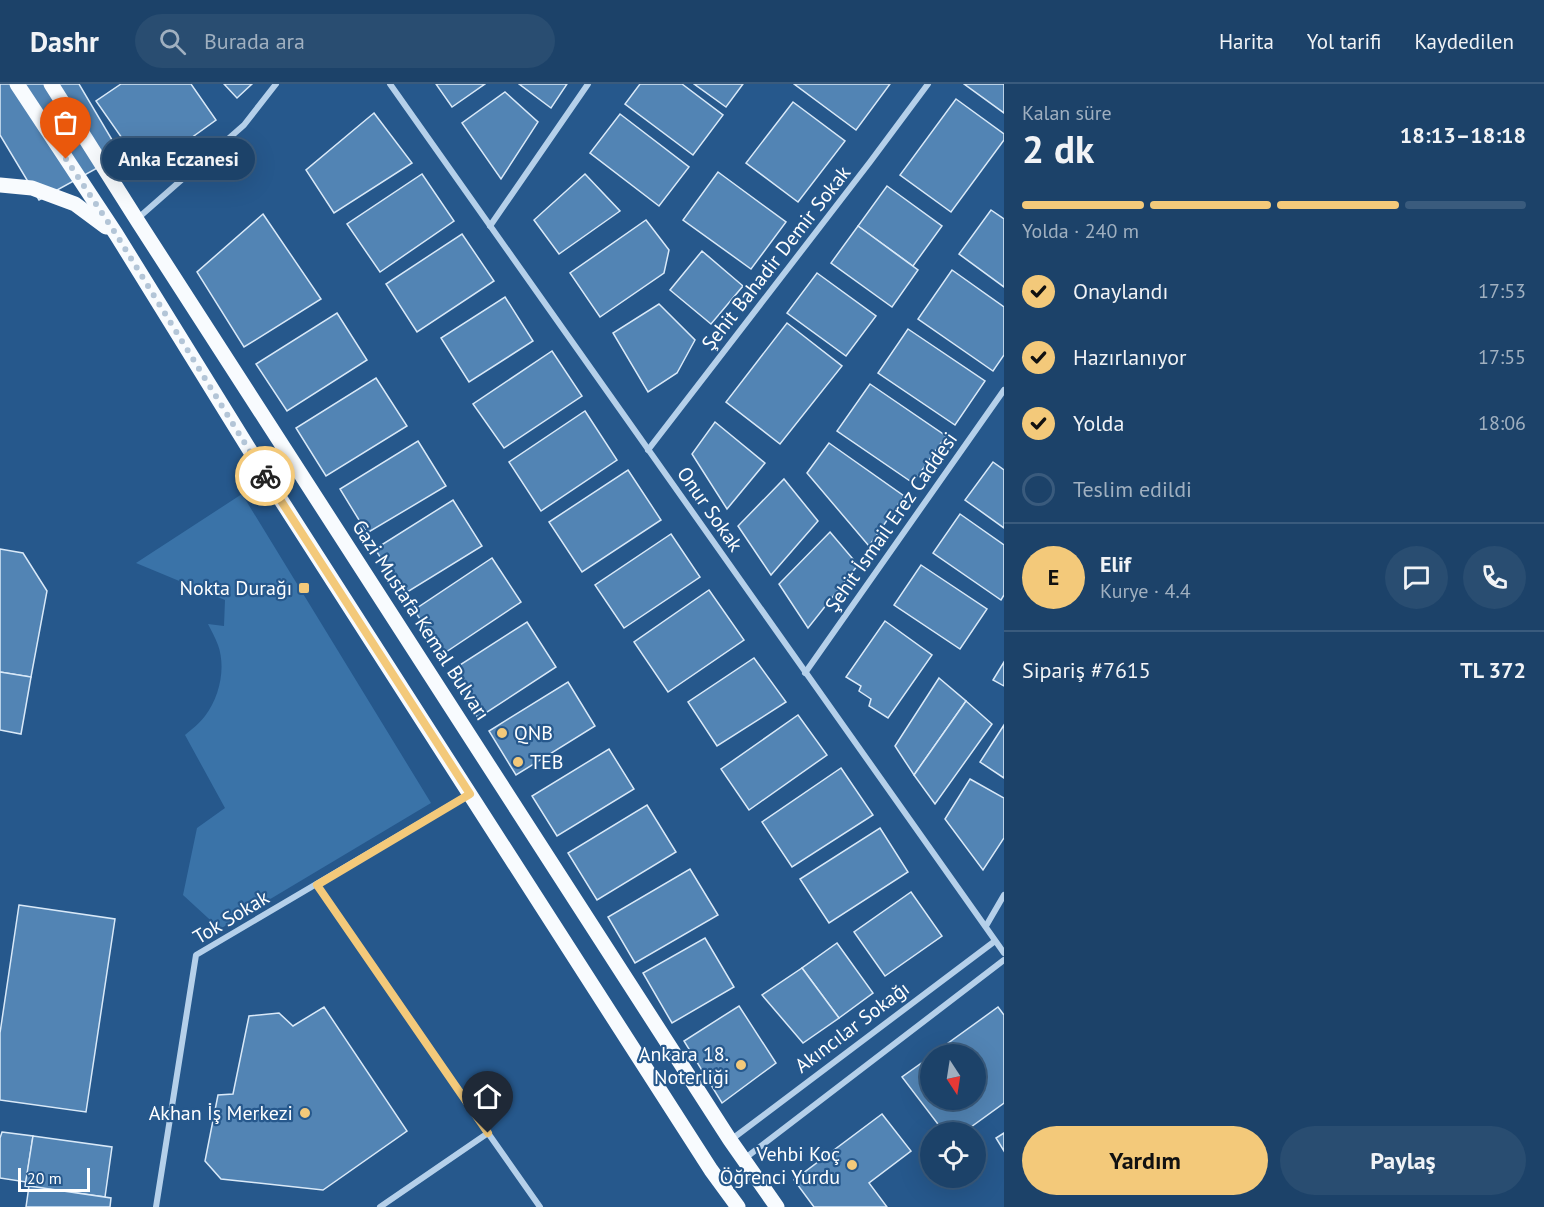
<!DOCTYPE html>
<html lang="tr">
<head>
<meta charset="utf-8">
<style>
  body { margin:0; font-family:"PT Sans",sans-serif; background:#294d71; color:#f1f3f6; height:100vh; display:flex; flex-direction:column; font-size:22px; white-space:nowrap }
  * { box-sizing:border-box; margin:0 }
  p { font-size:20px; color:#a0b0c0 }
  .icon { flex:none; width:33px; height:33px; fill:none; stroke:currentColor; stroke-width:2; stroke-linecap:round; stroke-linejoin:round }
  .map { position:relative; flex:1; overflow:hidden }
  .details { display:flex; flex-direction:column; background:#1c4269; width:540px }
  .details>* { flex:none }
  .needle { width:39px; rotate:168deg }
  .tools { position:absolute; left:920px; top:960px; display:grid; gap:12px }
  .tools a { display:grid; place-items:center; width:66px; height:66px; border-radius:50%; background:#1c4269; box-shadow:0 6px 24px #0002,0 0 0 2px #3a5b7d; font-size:30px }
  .scale { position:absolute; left:18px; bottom:15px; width:72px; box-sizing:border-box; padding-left:6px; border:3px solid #fff; border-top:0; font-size:16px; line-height:21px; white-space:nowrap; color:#fff; -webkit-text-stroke:4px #26588c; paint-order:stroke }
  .pin { position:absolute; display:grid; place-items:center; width:51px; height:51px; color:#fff; margin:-62px -26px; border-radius:50% 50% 50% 0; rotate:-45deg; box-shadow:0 0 6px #0007 }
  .pin .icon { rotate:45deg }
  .courier { position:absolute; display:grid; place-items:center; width:60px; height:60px; margin:-30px; border:4px solid #f3c97a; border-radius:50%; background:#fff; color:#222; box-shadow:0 2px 8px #0007 }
  .bubble { position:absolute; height:42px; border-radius:21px; background:#1c4269; box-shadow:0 6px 24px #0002,0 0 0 2px #3a5b7d; font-size:20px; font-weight:700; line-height:42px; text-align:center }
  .headline em { font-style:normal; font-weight:700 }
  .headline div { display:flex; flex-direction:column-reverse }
  .headline { display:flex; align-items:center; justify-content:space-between; height:102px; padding:0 18px }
  h1 { font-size:39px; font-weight:700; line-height:45px }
  .bar { display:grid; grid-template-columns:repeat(4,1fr); gap:9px 6px; align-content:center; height:72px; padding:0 18px }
  .bar i { height:8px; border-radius:4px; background:#3a5b7d }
  .bar .on { background:#f3c97a }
  .bar p { grid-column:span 4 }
  .line { display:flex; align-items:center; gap:15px; padding:0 18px; border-top:2px solid #3a5b7d }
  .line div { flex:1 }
  .round { display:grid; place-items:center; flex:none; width:63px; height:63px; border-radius:32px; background:#294d71 }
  ol { padding:0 18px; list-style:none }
  li { display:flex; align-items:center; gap:18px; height:66px }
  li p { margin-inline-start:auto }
  li .icon { padding:6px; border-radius:50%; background:#f3c97a; color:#111; stroke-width:4 }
  li:last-child { color:#a0b0c0 }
  li i { width:33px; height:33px; border:3px solid #3a5b7d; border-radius:50% }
  .cta { display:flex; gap:12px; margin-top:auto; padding:12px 18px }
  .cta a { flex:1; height:69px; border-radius:36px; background:#f3c97a; color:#111; font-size:24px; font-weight:700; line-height:69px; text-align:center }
  .cta a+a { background:#294d71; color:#f1f3f6 }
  header { display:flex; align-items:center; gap:36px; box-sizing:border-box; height:84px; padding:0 30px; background:#1c4269; border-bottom:2px solid #3a5b7d }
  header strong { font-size:28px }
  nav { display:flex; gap:33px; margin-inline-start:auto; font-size:21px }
  .search { width:420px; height:54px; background:#294d71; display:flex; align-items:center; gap:15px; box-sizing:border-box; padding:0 21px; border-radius:33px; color:#a0b0c0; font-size:22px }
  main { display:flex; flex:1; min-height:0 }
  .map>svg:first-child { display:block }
  .green { fill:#3a73a8 }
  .building { fill:#5284b4; stroke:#d9e9f8; stroke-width:1.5 }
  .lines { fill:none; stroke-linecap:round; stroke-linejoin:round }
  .street { stroke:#b5d0ea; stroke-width:6 }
  .primary { stroke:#f8fbfe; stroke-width:15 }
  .done { stroke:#b3c5d7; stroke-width:6; stroke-dasharray:0 10.8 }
  .route { stroke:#f3c97a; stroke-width:8 }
  .poi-dot { fill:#f3c97a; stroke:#26588c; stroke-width:2 }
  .labels { text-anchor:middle; stroke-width:4.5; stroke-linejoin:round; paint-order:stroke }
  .street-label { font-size:20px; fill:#fff; stroke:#26588c }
  .poi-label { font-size:20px; fill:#fff; stroke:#26588c; text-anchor:end }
</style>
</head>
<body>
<header>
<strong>Dashr</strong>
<div class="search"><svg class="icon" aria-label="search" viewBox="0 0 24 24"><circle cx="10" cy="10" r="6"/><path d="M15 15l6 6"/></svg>Burada ara</div>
<nav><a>Harita</a><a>Yol tarifi</a><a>Kaydedilen</a></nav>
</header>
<main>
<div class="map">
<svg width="1004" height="1123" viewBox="0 0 1004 1123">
  <rect width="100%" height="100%" fill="#26588c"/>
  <!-- green -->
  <path class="green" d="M242,410L431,719L220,845L183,811L197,744L225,724L185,651C192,645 200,639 205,632C220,613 226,583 218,561C215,553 211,546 208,540L224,542L225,516L136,479Z"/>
  <!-- building -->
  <g class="building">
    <path d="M0,0H79L121,71L39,116L0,51Z"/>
    <path d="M121,0H191L216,36L145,87L96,17Z"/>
    <path d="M224,0H252L237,14Z"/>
    <path d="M436,0H485L452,23Z"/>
    <path d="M519,0H567L551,24Z"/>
    <path d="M640,0H682L723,31L693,71L625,20Z"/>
    <path d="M694,0H743L726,23Z"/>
    <path d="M794,0H890L856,46Z"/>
    <path d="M964,0H1004V29Z"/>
    <path d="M505,8L538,38L501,95L462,39Z"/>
    <path d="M956,15L1004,50V56L951,128L900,91Z"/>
    <path d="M793,18L845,57L798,118L746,79Z"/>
    <path d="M374,29L412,79L334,129L306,86Z"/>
    <path d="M620,30L689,83L659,122L590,69Z"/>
    <path d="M718,88L786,138L751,185L683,136Z"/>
    <path d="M422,90L454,137L380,188L347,140Z"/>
    <path d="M585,90L620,127L559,170L534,136Z"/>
    <path d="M887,102L942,142L913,182L858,142Z"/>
    <path d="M991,126L1004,135V203L959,170Z"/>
    <path d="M263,130L321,215L244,263L197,188Z"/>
    <path d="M646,136L669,166L664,189L600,233L570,189Z"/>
    <path d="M858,142L918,186L892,223L831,179Z"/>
    <path d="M462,150L494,197L417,248L386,200Z"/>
    <path d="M702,167L743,202L711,240L670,206Z"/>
    <path d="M952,186L1004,223V271L993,287L918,235Z"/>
    <path d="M817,189L876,232L846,272L787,229Z"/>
    <path d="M505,213L533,257L469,298L441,254Z"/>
    <path d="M659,220L695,256L677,289L648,308L613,249Z"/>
    <path d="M337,229L367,276L287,327L256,280Z"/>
    <path d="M787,239L842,282L780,360L726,318Z"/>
    <path d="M908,245L985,297L955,341L878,289Z"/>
    <path d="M552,267L582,312L504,364L473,320Z"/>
    <path d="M376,294L407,342L326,392L296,344Z"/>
    <path d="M870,300L946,352L913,399L837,347Z"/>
    <path d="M585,327L617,376L541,427L509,378Z"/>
    <path d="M715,338L765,379L727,425L692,370Z"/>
    <path d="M418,357L446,402L367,449L340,405Z"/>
    <path d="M829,359L904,412L869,462L807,389Z"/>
    <path d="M993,378L1004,386V444L965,416Z"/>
    <path d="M628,386L661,436L582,488L549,438Z"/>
    <path d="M784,395L818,437L771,491L738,442Z"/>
    <path d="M453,416L482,462L404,510L375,465Z"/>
    <path d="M960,430L1004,461V511L1001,516L933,469Z"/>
    <path d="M830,448L858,481L808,544L779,500Z"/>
    <path d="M671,450L700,493L624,544L595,501Z"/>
    <path d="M0,465L23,469L47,507L31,593L0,588Z"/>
    <path d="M492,474L521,518L443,570L414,526Z"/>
    <path d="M921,481L987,525L960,565L894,521Z"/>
    <path d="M709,506L744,556L668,608L634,558Z"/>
    <path d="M885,537L932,571L888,634L869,622L871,615L859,607L861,602L846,593Z"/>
    <path d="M527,538L556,583L478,634L449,588Z"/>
    <path d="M754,574L786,618L717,662L688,618Z"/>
    <path d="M1004,578V602L993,596Z"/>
    <path d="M0,588L31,593L21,650L0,646Z"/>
    <path d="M939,594L966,617L914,691L895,662Z"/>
    <path d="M568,598L595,642L516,691L489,647Z"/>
    <path d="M966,617L992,640L935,720L914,691Z"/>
    <path d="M798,631L827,671L749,726L721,685Z"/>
    <path d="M1004,641V694L980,678Z"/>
    <path d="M609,665L634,705L557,752L532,712Z"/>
    <path d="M841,684L873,731L792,783L762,738Z"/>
    <path d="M970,695L1004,714V754L983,786L945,735Z"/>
    <path d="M647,721L676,768L597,816L568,769Z"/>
    <path d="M880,744L908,788L829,839L800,795Z"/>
    <path d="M690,785L718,831L635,879L608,833Z"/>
    <path d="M911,808L942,852L885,892L854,848Z"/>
    <path d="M19,821L115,835L86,1028L0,1016V949Z"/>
    <path d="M705,854L734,903L672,939L643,889Z"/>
    <path d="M837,859L873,909L839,934L802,884Z"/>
    <path d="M802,884L839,934L803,959L762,911Z"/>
    <path d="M739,922L776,979L722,1019L684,957Z"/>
    <path d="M324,923L407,1047L323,1106L221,1095L205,1077L218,1011L233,1010L249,932L279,929L293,942Z"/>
    <path d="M998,923L1004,931V1019L964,1048H944L902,993L930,973V1016H975V970H933Z"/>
    <path d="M882,1030L911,1067L869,1099L887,1123H814L794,1096Z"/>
    <path d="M2,1048L33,1052L26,1098L0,1094V1054Z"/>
    <path d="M1004,1049V1067L996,1054Z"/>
    <path d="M33,1052L112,1063L105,1113L25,1102Z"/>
    <path d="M29,1102L111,1114L110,1123H26Z"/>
  </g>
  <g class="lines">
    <!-- street -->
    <g class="street">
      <path d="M390,0L1004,869"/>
      <path d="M137,135L244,41L276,0"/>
      <path d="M490,142L588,0"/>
      <path d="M648,366L870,78L928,0"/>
      <path d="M805,589L1004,306"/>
      <path d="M317,801L488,1049L540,1123"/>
      <path d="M986,842L1004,811"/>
      <path d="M732,1055L995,857"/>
      <path d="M744,1075L1004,876"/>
      <path d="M156,1123L196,871L469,710"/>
      <path d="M380,1123L488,1049"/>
    </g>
    <!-- primary -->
    <g class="primary">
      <path d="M17,0L116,150L272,402L711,1086L738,1123"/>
      <path d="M51,0L137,136L730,1056L777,1123"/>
      <path d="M0,101L32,104L75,120L106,143"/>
    </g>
  </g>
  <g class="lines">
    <!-- done -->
    <path class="done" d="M66,75L116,150L265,392"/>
    <!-- route -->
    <path class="route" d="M265,392L470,710L317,801L488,1049"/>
  </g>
  <!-- markers -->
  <g class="poi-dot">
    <rect x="298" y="498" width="12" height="12" rx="3"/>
    <circle cx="502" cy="649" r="6"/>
    <circle cx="518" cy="678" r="6"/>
    <circle cx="741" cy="981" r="6"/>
    <circle cx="305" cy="1029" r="6"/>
    <circle cx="852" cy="1081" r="6"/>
  </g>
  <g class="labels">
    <!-- street labels -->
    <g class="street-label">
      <text transform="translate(776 174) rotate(-52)" y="7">Şehit Bahadir Demir Sokak</text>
      <text transform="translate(710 425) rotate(55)" y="7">Onur Sokak</text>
      <text transform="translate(891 438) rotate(-55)" y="7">Şehit İsmail Erez Caddesi</text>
      <text transform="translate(421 536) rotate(57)" y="7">Gazi Mustafa Kemal Bulvarı</text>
      <text transform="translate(231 833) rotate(-31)" y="7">Tok Sokak</text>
      <text transform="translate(852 943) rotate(-37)" y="7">Akıncılar Sokağı</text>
    </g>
    <!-- poi labels -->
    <g class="poi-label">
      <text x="292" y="511">Nokta Durağı</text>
      <text x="514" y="656" text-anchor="start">QNB</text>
      <text x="530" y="685" text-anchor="start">TEB</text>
      <text x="729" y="977">Ankara 18.<tspan x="729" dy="23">Noterliği</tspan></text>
      <text x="293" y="1036">Akhan İş Merkezi</text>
      <text x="840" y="1077">Vehbi Koç<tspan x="840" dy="23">Öğrenci Yurdu</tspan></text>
    </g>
  </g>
</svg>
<div class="tools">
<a><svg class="needle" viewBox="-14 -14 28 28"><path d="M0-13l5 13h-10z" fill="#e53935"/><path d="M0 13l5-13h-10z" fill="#a0b0c0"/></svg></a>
<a><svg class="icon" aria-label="locate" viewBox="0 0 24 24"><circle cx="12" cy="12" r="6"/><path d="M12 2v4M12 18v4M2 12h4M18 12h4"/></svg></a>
</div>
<div class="scale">20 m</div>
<div class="pin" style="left:66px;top:75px;background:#ea580c"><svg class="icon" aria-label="bag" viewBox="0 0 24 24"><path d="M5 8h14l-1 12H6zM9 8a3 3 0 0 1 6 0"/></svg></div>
<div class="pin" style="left:488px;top:1049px;background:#1f2937"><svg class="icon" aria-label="home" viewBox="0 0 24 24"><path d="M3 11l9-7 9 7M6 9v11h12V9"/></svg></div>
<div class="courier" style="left:265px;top:392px"><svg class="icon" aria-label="bike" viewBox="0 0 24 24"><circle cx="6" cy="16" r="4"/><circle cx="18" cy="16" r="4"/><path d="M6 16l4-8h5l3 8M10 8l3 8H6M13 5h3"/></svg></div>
<div class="bubble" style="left:102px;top:54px;width:153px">Anka Eczanesi</div>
</div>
<section class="details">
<div class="headline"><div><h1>2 dk</h1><p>Kalan süre</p></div><em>18:13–18:18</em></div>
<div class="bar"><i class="on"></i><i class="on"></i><i class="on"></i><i></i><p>Yolda · 240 m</p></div>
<ol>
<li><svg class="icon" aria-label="check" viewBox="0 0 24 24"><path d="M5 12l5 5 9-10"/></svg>Onaylandı<p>17:53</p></li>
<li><svg class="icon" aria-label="check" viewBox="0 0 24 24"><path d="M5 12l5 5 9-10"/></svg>Hazırlanıyor<p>17:55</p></li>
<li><svg class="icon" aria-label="check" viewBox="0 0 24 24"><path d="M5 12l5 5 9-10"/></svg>Yolda<p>18:06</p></li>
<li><i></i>Teslim edildi</li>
</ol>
<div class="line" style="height:108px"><b class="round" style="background:#f3c97a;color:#111">E</b><div><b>Elif</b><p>Kurye · 4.4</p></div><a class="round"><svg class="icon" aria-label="chat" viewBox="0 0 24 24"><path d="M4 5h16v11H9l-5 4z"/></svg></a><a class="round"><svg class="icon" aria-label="phone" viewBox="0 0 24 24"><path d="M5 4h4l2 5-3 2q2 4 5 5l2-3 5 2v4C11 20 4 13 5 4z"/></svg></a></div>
<div class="line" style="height:78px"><div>Sipariş #7615</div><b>TL 372</b></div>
<div class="cta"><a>Yardım</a><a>Paylaş</a></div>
</section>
</main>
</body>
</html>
